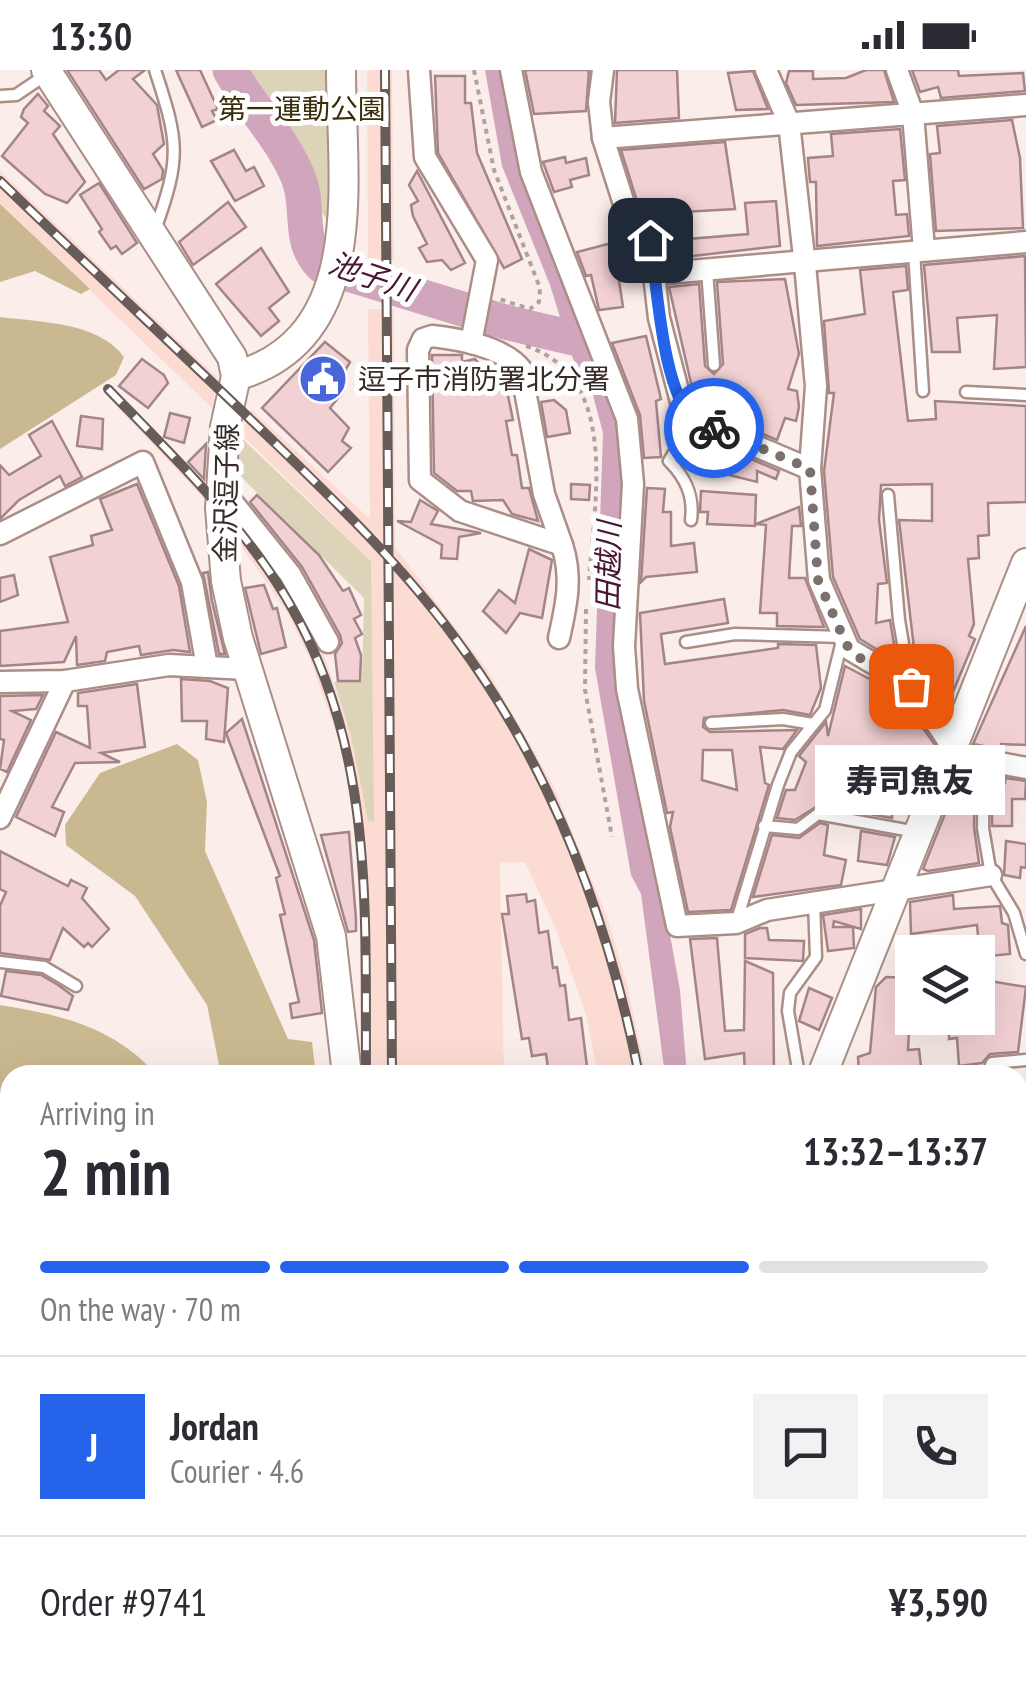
<!DOCTYPE html>
<html lang="en">
<head>
<meta charset="utf-8">
<style>
  body { margin:0; font-family:"PT Sans Narrow","Noto Sans JP",sans-serif; background:#f2f2f3; color:#2b2b33; height:100vh; display:flex; flex-direction:column; font-size:38px; white-space:nowrap }
  * { box-sizing:border-box; margin:0 }
  p { font-size:32px; color:#7c7c81 }
  .icon { flex:none; width:55px; height:55px; fill:none; stroke:currentColor; stroke-width:2; stroke-linecap:round; stroke-linejoin:round }
  .map { position:relative; flex:1; overflow:hidden }
  .side { position:absolute; left:0px; top:995px; width:1028px; height:620px; display:flex; flex-direction:column; background:#fff; border-radius:30px 30px 0 0; box-shadow:0 10px 40px #0002 }
  .side>* { flex:none }
  .controls { position:absolute; left:895px; top:865px; display:grid; gap:20px }
  .controls a { display:grid; place-items:center; width:100px; height:100px; border-radius:0px; background:#fff; box-shadow:0 10px 40px #0002; font-size:50px }
  .pin { position:absolute; display:grid; place-items:center; width:85px; height:85px; color:#fff; margin:-42px; border-radius:20px; box-shadow:0 5px 15px #0006 }
  .courier { position:absolute; display:grid; place-items:center; width:100px; height:100px; margin:-50px; border:8px solid #2563eb; border-radius:50%; background:#fff; color:#222; box-shadow:0 2px 12px #0007 }
  .bubble { position:absolute; height:70px; border-radius:0px; background:#fff; box-shadow:0 10px 40px #0002; font-size:32px; font-weight:800; line-height:70px; text-align:center }
  .summary em { font-style:normal; font-weight:800 }
  .summary div { display:flex; flex-direction:column-reverse }
  .summary { display:flex; align-items:center; justify-content:space-between; height:170px; padding:0 40px }
  h1 { font-size:65px; font-weight:800; line-height:75px }
  .bar { display:grid; grid-template-columns:repeat(4,1fr); gap:15px 10px; align-content:center; height:120px; padding:0 40px }
  .bar i { height:12px; border-radius:8px; background:#e1e1e2 }
  .bar .active { background:#2563eb }
  .bar p { grid-column:span 4 }
  .line { display:flex; align-items:center; gap:25px; padding:0 40px; border-top:2px solid #e1e1e2 }
  .line div { flex:1 }
  .round { display:grid; place-items:center; flex:none; width:105px; height:105px; border-radius:0px; background:#f2f2f3 }
  .status { display:flex; justify-content:space-between; align-items:center; height:70px; padding:0 50px; background:#fff; direction:ltr }
  .status svg { height:28px; fill:currentColor }
  .map>svg:first-child { display:block }
  .built { fill:#fcdcd2 }
  .green { fill:#ddd3b8 }
  .forest { fill:#cab990 }
  .water { fill:#d1a6bc }
  .lines { fill:none; stroke-linecap:round; stroke-linejoin:round }
  .stream { stroke:#d1a6bc; stroke-width:6 }
  .river { stroke:#d1a6bc; stroke-width:35 }
  .building { fill:#f2d1d4; stroke:#a38588; stroke-width:2.5; fill-rule:evenodd }
  .lane-casing { stroke:#ab8e85; stroke-width:15 }
  .street-casing { stroke:#ab8e85; stroke-width:25 }
  .secondary-casing { stroke:#ab8e85; stroke-width:32 }
  .path { stroke:#b0a39f; stroke-width:4; stroke-dasharray:5 5; stroke-linecap:butt }
  .lane { stroke:#fff; stroke-width:10 }
  .street { stroke:#fff; stroke-width:20 }
  .secondary { stroke:#fff; stroke-width:28 }
  .rail-casing { stroke:#685c59; stroke-width:10 }
  .rail { stroke:#fefefe; stroke-width:6; stroke-dasharray:19; stroke-linecap:butt }
  .done { stroke:#7c706d; stroke-width:10; stroke-dasharray:0 18 }
  .route { stroke:#2563eb; stroke-width:12 }
  .labels { text-anchor:middle; stroke-width:10; stroke-linejoin:round; paint-order:stroke }
  .park-label { font-size:28px; fill:#3a2e0a; stroke:#fefefe }
  .poi-label { font-size:28px; fill:#382c29; stroke:#fefefe; text-anchor:start }
  .street-label { font-size:28px; fill:#382c29; stroke:#fefefe }
  .water-label { font-size:30px; font-style:italic; fill:#4a1636; stroke:#fefefe }
</style>
</head>
<body>
<div class="status"><b>13:30</b><svg viewBox="0 0 49 12"><path d="M0 12V9h3v3zM5 12V6h3v6zM10 12V3h3v9zM15 12V0h3v12zM26 1h20v11H26zM47 4h2v5h-2z"/></svg></div>
<div class="map">
<svg width="1026" height="1615" viewBox="0 0 1026 1615">
  <rect width="100%" height="100%" fill="#fbeeea"/>
  <!-- built -->
  <g class="built">
    <path d="M367,0H392L394,190H368Z"/>
    <path d="M0,101L217,307L212,338L0,134Z"/>
    <path d="M368,239H394L395,477L488,601L553,715L607,847L627,913L646,1005H598L586,945L556,859L525,792L500,793L504,1005H361L359,777L341,676L310,589L287,542L229,459V438L305,545L324,585L351,666L368,751L371,491L242,365L251,339L370,449Z"/>
    <path d="M111,316L214,422V439L104,323Z"/>
    <path d="M354,1605H433L431,1615H353Z"/>
  </g>
  <!-- green -->
  <g class="green">
    <path d="M231,0H343L341,172Z"/>
    <path d="M232,359L371,491L374,752L368,751L351,666L334,612L362,611L364,528L230,396Z"/>
  </g>
  <!-- forest -->
  <g class="forest">
    <path d="M0,134L90,219L81,224L35,201L0,212Z"/>
    <path d="M0,247C40,252 99,252 124,287L116,305L0,379Z"/>
    <path d="M177,674L198,690L207,732L205,781L288,969L312,972L316,1005H221L207,935L135,826L66,775L65,755L100,703Z"/>
    <path d="M0,935C62,945 114,957 157,1005H10V1505L8,1506L9,1448L0,1446Z"/>
  </g>
  <!-- water -->
  <g class="water">
    <path d="M485,0H502L518,81L616,340L625,409L615,561L680,920L687,1005H665L641,824L631,805L595,598L603,363L591,318L573,289L550,215L502,96Z"/>
    <rect x="811" y="1605" width="38" height="10"/>
  </g>
  <g class="lines">
    <!-- stream -->
    <path class="stream" d="M616,1615L618,1605"/>
    <!-- river -->
    <path class="river" d="M230,0C251,38 281,66 298,107C311,137 296,170 322,196L505,252L573,268"/>
  </g>
  <!-- building -->
  <g class="building">
    <path d="M67,0H99L106,10L119,0H145L133,9L157,35L164,74L153,84L163,100L162,109L144,119Z"/>
    <path d="M176,0H200L218,39L212,41L217,50L202,57Z"/>
    <path d="M525,0H589L586,41L534,44Z"/>
    <path d="M617,0H677L679,48L615,53Z"/>
    <path d="M866,0H884L894,32L796,35L786,13L789,1H813V9L846,8Z"/>
    <path d="M912,0H958L959,6L1023,3L1025,21L941,28L938,17L920,22Z"/>
    <path d="M753,1L768,39L736,40L728,3Z"/>
    <path d="M435,6H465V33H471L477,83L522,189L504,198L438,83Z"/>
    <path d="M38,24L48,36L44,41L60,56L53,64L85,112L67,133L45,124L2,86L28,53L21,47L24,39Z"/>
    <path d="M1012,50L1020,88L1023,158L936,161L930,84L940,83L937,56Z"/>
    <path d="M900,59L905,110L893,111L896,145L907,144L909,166L817,176L816,112H810L808,88L833,86L831,64Z"/>
    <path d="M725,72L735,139L648,144L637,131L621,80Z"/>
    <path d="M234,80L246,101L254,97L264,116L235,131L211,91Z"/>
    <path d="M565,87L566,93L586,88L589,105L570,110L572,117L554,122L543,92Z"/>
    <path d="M417,101L465,193L451,200L442,190L427,192L419,178L427,174L413,146L411,135L418,131L409,115Z"/>
    <path d="M99,113L137,173L122,184L116,176L111,179L99,162L102,159L80,125Z"/>
    <path d="M776,131L780,176L666,189L664,171L748,164L745,133Z"/>
    <path d="M228,132L246,157L193,195L179,172Z"/>
    <path d="M631,168L637,175L640,199L618,204L623,237L599,240L591,205L586,206L577,182Z"/>
    <path d="M261,178L289,222L269,238L279,251L261,266L216,214Z"/>
    <path d="M1025,186L1026,297L994,299L997,245L957,248L960,282H932L924,195Z"/>
    <path d="M906,196L908,220L893,222L908,351L936,349L935,331L1026,336V432L988,433L989,465L978,466L979,488L968,489L974,554L969,566L975,569L945,641L917,604L899,450L932,451V414L881,415L879,450L887,513L878,514L876,553L890,550L897,592L860,569L833,507L824,401L834,323H829L824,251L865,244L860,200Z"/>
    <path d="M785,209L799,284L788,319L797,321L799,337L796,351L785,348L777,370L707,340L713,331H697L694,326L669,217L699,214L705,296L714,304L723,294L717,212Z"/>
    <path d="M646,266L661,329L656,331L661,387L644,388L640,345L612,273Z"/>
    <path d="M325,272L350,292L336,316L343,322L330,338L349,358L342,371L351,378L328,402L262,338Z"/>
    <path d="M432,285H462V292L475,289L482,297L493,295L495,304L503,302L513,350L506,351L512,385H517L522,418H529L538,451L512,444L503,430L473,431L471,421H457L434,403Z"/>
    <path d="M142,289L164,305L168,313L148,338L119,316Z"/>
    <path d="M554,330L566,340L570,363L547,367L541,332Z"/>
    <path d="M170,343L190,348L184,373L164,367Z"/>
    <path d="M81,346L103,349L102,379L77,376Z"/>
    <path d="M52,351L82,407L65,416L60,406L19,430L0,449V395L9,405L41,386L29,365Z"/>
    <path d="M695,365L779,401L776,409L757,401V412L693,396L688,377Z"/>
    <path d="M206,374L204,409L188,392Z"/>
    <path d="M137,414L179,516L190,582L173,580L141,585L139,576L107,582L105,591L77,595L76,566L64,592L0,596V561L68,552L50,487L93,475L91,466L112,460L100,429Z"/>
    <path d="M571,414L590,415L589,430L571,429Z"/>
    <path d="M647,418L665,419L663,442H671V476L694,473L697,502L646,507L641,512Z"/>
    <path d="M701,421L756,425L755,456L707,454L708,442H700Z"/>
    <path d="M257,425L319,485L343,521L349,518L361,545L354,549L362,564L355,568L361,585L360,611H338L335,584L342,573L340,565L302,497L250,432Z"/>
    <path d="M420,430L438,441L431,454L481,463L459,467L457,489L441,488L442,475L397,451L411,452Z"/>
    <path d="M799,437L801,456H792L789,508H805L824,557L777,556V543H760L766,455L756,454Z"/>
    <path d="M529,479L552,490L542,548L520,543L506,563L483,541L499,520L515,533Z"/>
    <path d="M208,502L212,531L225,584H219L203,503Z"/>
    <path d="M14,505L18,525L0,532V508Z"/>
    <path d="M264,515L273,539L277,538L286,577L261,584L245,518Z"/>
    <path d="M724,529L728,553L661,564L665,594L778,578V574L816,575L821,618L810,645L783,640L704,648L703,657L710,662L797,660L783,679L760,677L765,713L769,715L731,840L688,842L670,757L673,742L667,743L644,631L640,543ZM703,680H732L737,720L702,710Z"/>
    <path d="M1026,556V675L1001,674L1000,679L973,674Z"/>
    <path d="M845,596L898,624L897,657L923,658L935,675L929,689L896,688L892,748L819,735L795,750L777,748L786,720H795L806,692L799,686L826,652L828,666Z"/>
    <path d="M181,609L210,611L228,618L224,672L206,669L207,651H182Z"/>
    <path d="M137,614L145,677L101,683L120,692L75,693L52,737L64,742L55,766L16,747L56,662L90,678L87,636H78V623Z"/>
    <path d="M43,625L36,639L12,641L31,650L7,702L0,699L4,670L0,669V626Z"/>
    <path d="M242,649L314,870L322,943L292,948L290,934L299,932L280,845L285,844L276,808L280,806L226,663Z"/>
    <path d="M960,706L975,710L974,757L979,793L928,801L923,799Z"/>
    <path d="M1005,708L1026,711L1025,729H1012V756H992V712L1005,713Z"/>
    <path d="M820,753L828,755L824,785L846,790L841,815L753,827L772,765L799,768Z"/>
    <path d="M861,761L895,767L887,795L858,791Z"/>
    <path d="M349,762L356,849V861L348,862L321,765Z"/>
    <path d="M1006,771L1026,774V798L1021,797L1020,808L1004,805Z"/>
    <path d="M0,781L68,816L71,810L87,818L82,828L109,859L92,877L88,873L84,877L63,858L50,890L0,883V836L6,822L0,819Z"/>
    <path d="M526,824L527,832L535,830L539,863L548,861L553,898L557,897L560,916L565,915L569,950L581,948L588,1005H549L546,984L532,986L529,968L522,969L502,844H509L507,826Z"/>
    <path d="M953,825L954,839L1000,836L1002,853L1008,855L1010,884L980,887L977,855L911,864L910,832Z"/>
    <path d="M861,839V859L834,851L833,857H853L854,878L828,881L823,845Z"/>
    <path d="M760,858H767L769,870L804,871L803,891L745,888V864Z"/>
    <path d="M717,868L725,961L744,960L745,891L773,903L774,1005H745L744,983L705,989L690,869Z"/>
    <path d="M6,901L41,905L58,915L73,926L68,940L1,926Z"/>
    <path d="M886,907L912,908L908,980L919,979L922,1005H859L858,987L870,983L876,917Z"/>
    <path d="M978,909L1026,917L1018,982L990,984L982,993L959,996L957,968L949,969V949H978Z"/>
    <path d="M809,918L832,928L819,960L799,951Z"/>
  </g>
  <g class="lines">
    <!-- lane casing -->
    <g class="lane-casing">
      <g id="lane">
        <path d="M0,26L16,25L47,4"/>
        <path d="M155,160C181,87 179,73 155,0"/>
        <path d="M914,182L923,321"/>
        <path d="M707,200L714,295"/>
        <path d="M966,322L1026,325"/>
        <path d="M888,425L899,550L910,615"/>
        <path d="M691,450C694,426 686,408 669,391L694,350"/>
        <path d="M686,572L735,564L843,567L825,640L791,682L778,715L737,850"/>
        <path d="M711,653L783,649L813,654"/>
        <path d="M984,693L983,758L991,805L1014,843L1026,884"/>
        <path d="M764,756L798,759L818,744L917,762"/>
        <path d="M0,892L44,897L76,916"/>
        <path d="M799,1005L788,941L790,923L816,887L814,832"/>
        <path d="M987,1005L992,993L1026,990"/>
        <path d="M1018,1458L1026,1456"/>
        <path d="M1018,1601L1026,1604"/>
        <path d="M278,1614L279,1605"/>
      </g>
    </g>
    <!-- street casing -->
    <g class="street-casing">
      <g id="street">
        <path d="M419,0L425,87L487,190L471,273"/>
        <path d="M511,0L531,102L627,349L633,414L624,576L627,619L677,856L736,853L767,840L991,805"/>
        <path d="M603,0L599,32L603,68L1026,35"/>
        <path d="M766,0L789,53L806,205L816,316L810,399L819,510L849,579L911,616L953,678"/>
        <path d="M897,0L913,44L924,180"/>
        <path d="M603,68L625,137L650,170L659,248L681,332L694,350L810,399"/>
        <path d="M655,204L1026,172"/>
        <path d="M432,266C459,269 503,277 521,299L544,424L562,475L460,441L420,410L418,280L423,269Z"/>
        <path d="M221,418L290,504L328,572"/>
        <path d="M0,464L143,392L192,512L207,597"/>
        <path d="M559,568C566,536 573,508 562,475"/>
        <path d="M0,612L65,611L169,595L247,599"/>
        <path d="M951,684L1026,698"/>
        <path d="M0,748L65,611"/>
        <path d="M546,1605L552,1615"/>
        <path d="M694,1605L697,1615"/>
        <path d="M861,1605V1615"/>
        <path d="M22,1615L28,1605"/>
      </g>
    </g>
    <!-- secondary casing -->
    <g class="secondary-casing">
      <g id="secondary">
        <path d="M46,0L232,287L236,306L225,357L220,438L226,511L238,568L331,866L347,1005"/>
        <path d="M236,306C370,268 341,108 341,0"/>
        <path d="M822,1005L1026,493"/>
        <path d="M1018,1227L1026,1226"/>
        <path d="M745,1605L747,1615"/>
        <path d="M344,1615L345,1605"/>
      </g>
    </g>
    <!-- path -->
    <g class="path">
      <path d="M474,0L494,100L540,218L539,232L530,239L496,228"/>
      <path d="M526,276C621,307 594,432 589,510"/>
      <path d="M586,539L585,620L612,767"/>
      <path d="M1018,1319L1026,1347"/>
      <path d="M803,1605V1615"/>
      <path d="M615,1615L617,1605"/>
    </g>
    <!-- lane -->
    <use href="#lane" class="lane"/>
    <!-- street -->
    <use href="#street" class="street"/>
    <!-- secondary -->
    <use href="#secondary" class="secondary"/>
    <!-- rail casing -->
    <g class="rail-casing">
      <g id="rail">
        <path d="M385,0L392,1005"/>
        <path d="M0,111C91,199 184,285 275,373C339,435 402,496 455,568C551,697 608,848 639,1005"/>
        <path d="M108,319C164,377 223,434 269,501C376,658 365,824 366,1005"/>
        <path d="M717,1605L720,1615"/>
        <path d="M382,1615V1605"/>
      </g>
    </g>
    <!-- rail -->
    <use href="#rail" class="rail"/>
  </g>
  <g class="lines">
    <!-- done -->
    <path class="done" d="M714,358L810,399L818,510L843,567L849,579L865,592L911,616"/>
    <!-- route -->
    <path class="route" d="M650,170C657,212 662,321 693,348C698,353 708,355 714,358"/>
  </g>
  <!-- icons -->
  <defs>
    <g id="civic-disc" transform="scale(2.5)"><circle r="9.5" fill="#4666d9" stroke="#fefefe"/><path d="M-.6-6.5H3V-4.5H.6V-3L4-1V1h2V6H-6V1h2V-1L-.6-3ZM-1.2 2.5V6h2.4V2.5Z" fill="#fff"/></g>
  </defs>
  <g fill-rule="evenodd">
    <use href="#civic-disc" x="323" y="309"/>
  </g>
  <g class="labels">
    <!-- park labels -->
    <g class="park-label">
      <text x="302" y="49">第一運動公園</text>
    </g>
    <!-- poi labels -->
    <g class="poi-label">
      <text x="358" y="319">逗子市消防署北分署</text>
    </g>
    <!-- street labels -->
    <g class="street-label">
      <text transform="translate(226 423) rotate(-89)" y="10">金沢逗子線</text>
    </g>
    <!-- water labels -->
    <g class="water-label">
      <text transform="translate(372 207) rotate(19)" y="10">池子川</text>
      <text transform="translate(609 496) rotate(-89)" y="10">田越川</text>
    </g>
  </g>
</svg>
<div class="controls">
<a><svg class="icon" aria-label="layers" viewBox="0 0 24 24"><path d="M12 4l9 5-9 5-9-5zM3 14l9 5 9-5"/></svg></a>
</div>
<div class="pin" style="left:911px;top:616px;background:#ea580c"><svg class="icon" aria-label="bag" viewBox="0 0 24 24"><path d="M5 8h14l-1 12H6zM9 8a3 3 0 0 1 6 0"/></svg></div>
<div class="pin" style="left:650px;top:170px;background:#1f2937"><svg class="icon" aria-label="home" viewBox="0 0 24 24"><path d="M3 11l9-7 9 7M6 9v11h12V9"/></svg></div>
<div class="courier" style="left:714px;top:358px"><svg class="icon" aria-label="bike" viewBox="0 0 24 24"><circle cx="6" cy="16" r="4"/><circle cx="18" cy="16" r="4"/><path d="M6 16l4-8h5l3 8M10 8l3 8H6M13 5h3"/></svg></div>
<div class="bubble" style="left:815px;top:675px;width:190px">寿司魚友</div>
<section class="side">
<div class="summary"><div><h1>2 min</h1><p>Arriving in</p></div><em>13:32–13:37</em></div>
<div class="bar"><i class="active"></i><i class="active"></i><i class="active"></i><i></i><p>On the way · 70 m</p></div>
<div class="line" style="height:180px"><b class="round" style="background:#2563eb;color:#fff">J</b><div><b>Jordan</b><p>Courier · 4.6</p></div><a class="round"><svg class="icon" aria-label="chat" viewBox="0 0 24 24"><path d="M4 5h16v11H9l-5 4z"/></svg></a><a class="round"><svg class="icon" aria-label="phone" viewBox="0 0 24 24"><path d="M5 4h4l2 5-3 2q2 4 5 5l2-3 5 2v4C11 20 4 13 5 4z"/></svg></a></div>
<div class="line" style="height:130px"><div>Order #9741</div><b>¥3,590</b></div>
</section>
</div>
</body>
</html>
